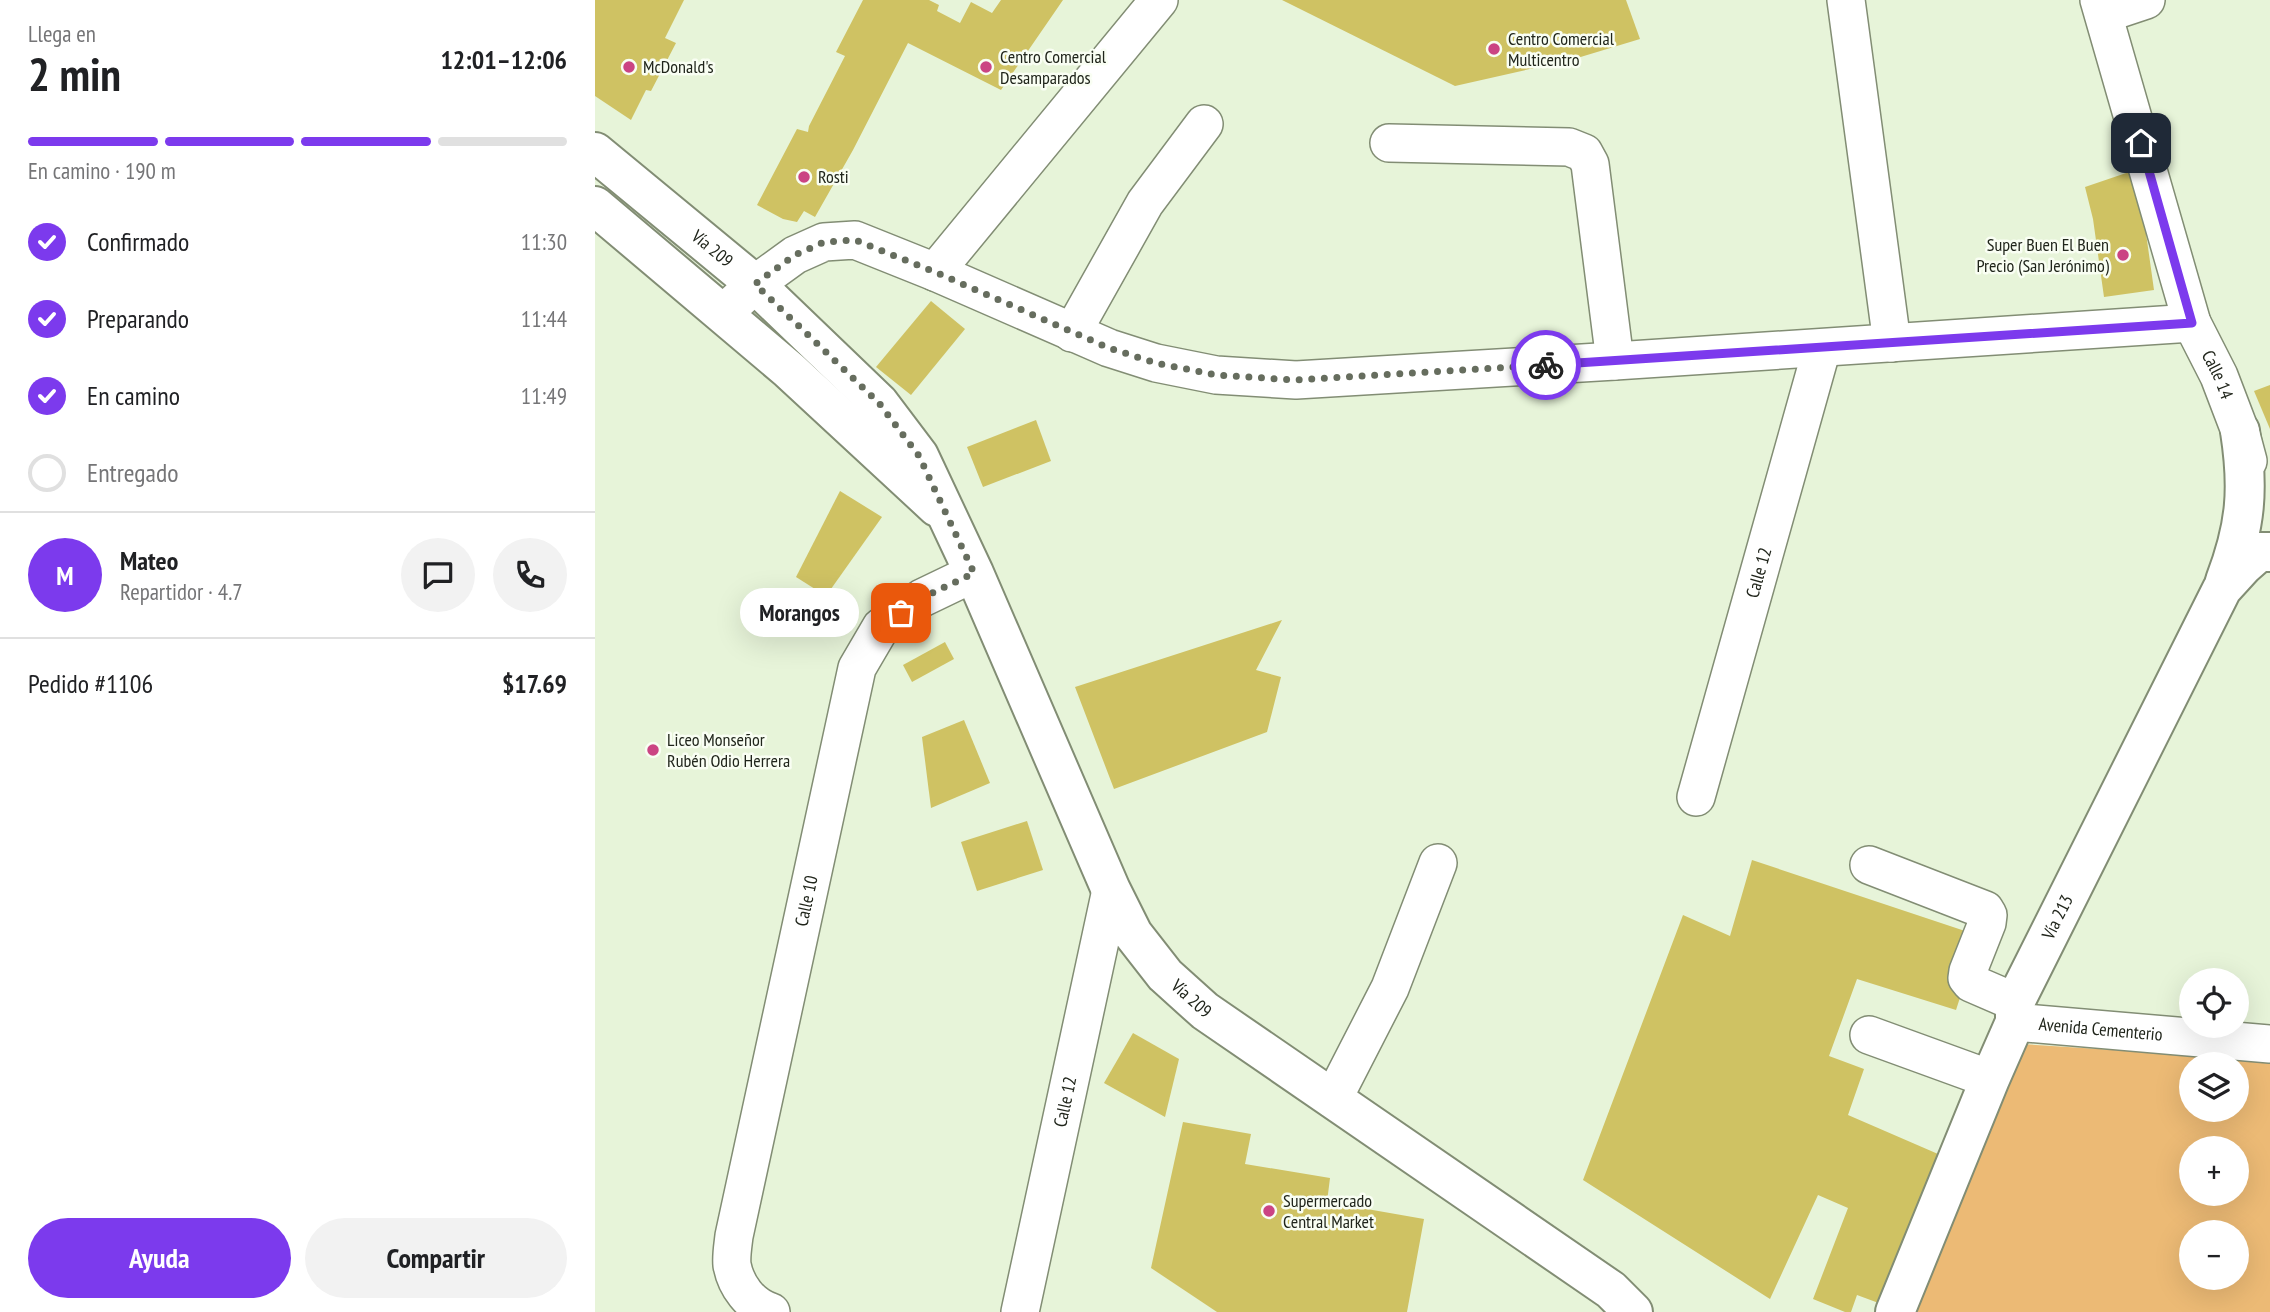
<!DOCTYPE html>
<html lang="es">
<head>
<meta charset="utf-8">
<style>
  body { margin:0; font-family:"PT Sans Narrow",sans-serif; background:#f2f2f2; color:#202124; height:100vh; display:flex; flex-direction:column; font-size:26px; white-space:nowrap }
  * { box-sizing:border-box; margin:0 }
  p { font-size:23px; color:#757577 }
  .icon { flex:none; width:38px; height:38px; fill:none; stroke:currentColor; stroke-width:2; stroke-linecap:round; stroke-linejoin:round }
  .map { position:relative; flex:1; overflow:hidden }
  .panel { display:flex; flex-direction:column; background:#fff; width:595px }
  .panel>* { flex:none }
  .fabs { position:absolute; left:1584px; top:968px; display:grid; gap:14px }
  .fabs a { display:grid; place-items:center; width:70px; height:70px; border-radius:50%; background:#fff; box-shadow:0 7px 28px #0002; font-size:35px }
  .pin { position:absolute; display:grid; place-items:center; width:60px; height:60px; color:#fff; margin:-30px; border-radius:14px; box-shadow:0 4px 10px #0006 }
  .courier { position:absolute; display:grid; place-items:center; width:70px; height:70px; margin:-35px; border:5px solid #7c3aed; border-radius:50%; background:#fff; color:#222; box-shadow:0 2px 9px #0007 }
  .bubble { position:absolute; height:49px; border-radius:24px; background:#fff; box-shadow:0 7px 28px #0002; font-size:23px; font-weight:600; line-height:49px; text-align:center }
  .headline em { font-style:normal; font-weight:600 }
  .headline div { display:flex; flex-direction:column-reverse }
  .headline { display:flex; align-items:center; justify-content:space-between; height:119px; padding:0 28px }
  h1 { font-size:46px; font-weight:600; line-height:52px }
  .bar { display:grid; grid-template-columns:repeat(4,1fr); gap:10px 7px; align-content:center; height:84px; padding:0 28px }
  .bar i { height:9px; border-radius:5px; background:#e0e0e0 }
  .bar .current { background:#7c3aed }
  .bar p { grid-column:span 4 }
  .line { display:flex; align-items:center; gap:18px; padding:0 28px; border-top:2px solid #e0e0e0 }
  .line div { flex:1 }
  .round { display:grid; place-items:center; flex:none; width:74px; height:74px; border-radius:37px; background:#f2f2f2 }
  ol { padding:0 28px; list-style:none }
  li { display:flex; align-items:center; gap:21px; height:77px }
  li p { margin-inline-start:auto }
  li .icon { padding:7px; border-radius:50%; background:#7c3aed; color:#fff; stroke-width:4 }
  li:last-child { color:#757577 }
  li i { width:38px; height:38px; border:4px solid #e0e0e0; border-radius:50% }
  .button { display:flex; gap:14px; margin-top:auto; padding:14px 28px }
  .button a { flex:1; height:80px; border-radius:42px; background:#7c3aed; color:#fff; font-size:28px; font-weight:600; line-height:80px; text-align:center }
  .button a+a { background:#f2f2f2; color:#202124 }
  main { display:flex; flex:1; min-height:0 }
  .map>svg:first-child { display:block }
  .green { fill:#ecba75; fill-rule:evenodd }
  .building { fill:#cfc263 }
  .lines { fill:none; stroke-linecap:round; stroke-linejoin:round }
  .minor-casing { stroke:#828d74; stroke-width:40 }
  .major-casing { stroke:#828d74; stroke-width:42 }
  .minor { stroke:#fff; stroke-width:37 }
  .major { stroke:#fff; stroke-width:38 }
  .done { stroke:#666d5e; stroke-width:7; stroke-dasharray:0 12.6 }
  .route { stroke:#7c3aed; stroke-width:9 }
  .poi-dot { fill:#cb4483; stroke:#f9fef3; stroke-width:2.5 }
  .labels { text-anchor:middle; stroke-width:5; stroke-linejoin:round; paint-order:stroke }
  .poi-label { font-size:18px; fill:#20251b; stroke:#f9fef3; text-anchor:start }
  .street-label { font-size:18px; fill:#20251b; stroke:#f9fef3 }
</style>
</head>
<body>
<main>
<section class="panel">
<div class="headline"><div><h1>2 min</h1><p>Llega en</p></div><em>12:01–12:06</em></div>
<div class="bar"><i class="current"></i><i class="current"></i><i class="current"></i><i></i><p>En camino · 190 m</p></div>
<ol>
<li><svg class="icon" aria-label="check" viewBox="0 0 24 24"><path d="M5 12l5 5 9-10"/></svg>Confirmado<p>11:30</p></li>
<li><svg class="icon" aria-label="check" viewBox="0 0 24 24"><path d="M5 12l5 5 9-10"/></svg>Preparando<p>11:44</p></li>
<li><svg class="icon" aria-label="check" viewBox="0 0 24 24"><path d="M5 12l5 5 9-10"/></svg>En camino<p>11:49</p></li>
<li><i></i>Entregado</li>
</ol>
<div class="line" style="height:126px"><b class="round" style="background:#7c3aed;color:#fff">M</b><div><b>Mateo</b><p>Repartidor · 4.7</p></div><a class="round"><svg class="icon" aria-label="chat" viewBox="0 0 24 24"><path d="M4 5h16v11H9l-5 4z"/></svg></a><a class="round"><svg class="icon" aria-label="phone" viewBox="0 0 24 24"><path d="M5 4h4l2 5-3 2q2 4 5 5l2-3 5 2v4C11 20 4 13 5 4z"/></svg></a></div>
<div class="line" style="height:91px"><div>Pedido #1106</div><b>$17.69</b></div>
<div class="button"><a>Ayuda</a><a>Compartir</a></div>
</section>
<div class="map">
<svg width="1675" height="1312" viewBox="0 0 1675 1312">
  <rect width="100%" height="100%" fill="#e7f4d9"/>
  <!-- green -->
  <path class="green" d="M1426,1044L1675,1060V1312H1319ZM1596,1064H1642V1110H1596ZM1596,1148H1642V1194H1596ZM1596,1232H1642V1278H1596Z"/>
  <!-- building -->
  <g class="building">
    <path d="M0,0H89L70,38L81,43L56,91L51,90L36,120L0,96Z"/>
    <path d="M268,0H334L344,5L342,11L365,23L376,2L397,13L406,0H468L406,90L313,43L258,150L220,217L209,211L202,222L188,219L162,205L202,129L213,132L214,126L250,56L241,52Z"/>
    <path d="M687,0H1031L1045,39L979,59L860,86Z"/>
    <path d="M1537,171L1548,212L1559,290L1509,297L1498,219L1490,187Z"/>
    <path d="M336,301L370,329L316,395L281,367Z"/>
    <path d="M1675,385V429L1659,391Z"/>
    <path d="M441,420L456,461L388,487L372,447Z"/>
    <path d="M245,491L287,517L231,596L201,577Z"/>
    <path d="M687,620L661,670L686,677L672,732L519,789L480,687Z"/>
    <path d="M350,642L359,659L317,682L308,665Z"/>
    <path d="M369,720L395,783L336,808L327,737Z"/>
    <path d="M432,821L448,870L382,891L366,842Z"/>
    <path d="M1157,860L1385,936L1361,1010L1262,979L1234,1056L1269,1069L1253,1115L1350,1157L1289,1305L1262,1295L1256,1312H1250L1218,1299L1253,1208L1223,1195L1175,1299L988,1180L1088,915L1135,936Z"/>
    <path d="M538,1033L584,1059L570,1117L509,1083Z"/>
    <path d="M588,1122L656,1134L650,1164L735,1178L732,1202L829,1219L812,1312H622L556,1268Z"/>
  </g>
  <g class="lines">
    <!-- minor casing -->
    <g class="minor-casing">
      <g id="minor">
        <path d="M1251,0L1297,343"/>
        <path id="s1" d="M1504,0L1597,323L1624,376L1645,431L1653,461"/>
        <path d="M1509,14L1551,0"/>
        <path d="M794,143L974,147L989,153L995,164L1020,361"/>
        <path d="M340,272L564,0"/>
        <path d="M129,313L160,284L200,255L229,242L260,240L340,272L514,348L561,363L621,375L701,380L1020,361L1597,323"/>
        <path d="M477,333L550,203L609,124"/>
        <path id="s2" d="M1101,797L1227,348"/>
        <path d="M1274,865L1390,910L1393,915L1392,923L1373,971L1372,978L1376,983L1420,1002"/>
        <path id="s3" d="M1420,1022L1675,1044"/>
        <path d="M1274,1035L1395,1079"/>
        <path d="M738,1099L795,988L843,863"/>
        <path id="s4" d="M176,1312C155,1305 141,1286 137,1265C136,1256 138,1245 139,1236L262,668L286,627L327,598L379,573"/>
        <path id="s5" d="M425,1312L516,890"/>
      </g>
    </g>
    <!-- major casing -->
    <g class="major-casing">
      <g id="major">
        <path id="s6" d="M0,152L160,284L284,403L324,456L379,573L516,890L538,934L570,975L610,1011L1016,1290L1038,1312"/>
        <path d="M0,206L194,370L342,507"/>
        <path d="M1630,581C1651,526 1654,489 1645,431"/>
        <path id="s7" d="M1300,1312L1395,1079L1420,1022V1002L1627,589L1648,566L1664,552H1675"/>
      </g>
    </g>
    <!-- minor -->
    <use href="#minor" class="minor"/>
    <!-- major -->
    <use href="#major" class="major"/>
  </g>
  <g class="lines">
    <!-- done -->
    <path class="done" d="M306,613L327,598L379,573L324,456L284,403L160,284L200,255L229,242L260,240L340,272L514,348L561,363L621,375L701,380L951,365"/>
    <!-- route -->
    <path class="route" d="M951,365L1597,323L1546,143"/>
  </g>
  <!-- markers -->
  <g class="poi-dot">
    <circle cx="899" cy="49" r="7"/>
    <circle cx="34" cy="67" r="7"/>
    <circle cx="391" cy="67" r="7"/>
    <circle cx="209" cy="177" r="7"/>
    <circle cx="1528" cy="255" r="7"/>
    <circle cx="58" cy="750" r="7"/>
    <circle cx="674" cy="1211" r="7"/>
  </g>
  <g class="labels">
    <!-- poi labels -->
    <g class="poi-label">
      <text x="913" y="45">Centro Comercial<tspan x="913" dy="21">Multicentro</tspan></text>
      <text x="405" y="63">Centro Comercial<tspan x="405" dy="21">Desamparados</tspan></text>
      <text x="48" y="73">McDonald's</text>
      <text x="223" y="183">Rosti</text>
      <text x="1514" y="251" text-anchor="end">Super Buen El Buen<tspan x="1514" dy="21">Precio (San Jerónimo)</tspan></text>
      <text x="72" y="746">Liceo Monseñor<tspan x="72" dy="21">Rubén Odio Herrera</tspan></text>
      <text x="688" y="1207">Supermercado<tspan x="688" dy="21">Central Market</tspan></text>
    </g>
    <!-- street labels -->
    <g class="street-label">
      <text dy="6" stroke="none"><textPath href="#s6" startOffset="152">Vía 209</textPath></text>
      <text dy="6" stroke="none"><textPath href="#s1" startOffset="394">Calle 14</textPath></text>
      <text dy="6" stroke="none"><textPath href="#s2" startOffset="233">Calle 12</textPath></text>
      <text dy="6" stroke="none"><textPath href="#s4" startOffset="436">Calle 10</textPath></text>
      <text dy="6" stroke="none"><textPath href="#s7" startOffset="429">Vía 213</textPath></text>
      <text dy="6" stroke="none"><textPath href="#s6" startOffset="1057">Vía 209</textPath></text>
      <text dy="6" stroke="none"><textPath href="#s3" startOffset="86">Avenida Cementerio</textPath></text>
      <text dy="6" stroke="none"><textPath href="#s5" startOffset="215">Calle 12</textPath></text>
    </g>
  </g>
</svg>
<div class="fabs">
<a><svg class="icon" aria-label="locate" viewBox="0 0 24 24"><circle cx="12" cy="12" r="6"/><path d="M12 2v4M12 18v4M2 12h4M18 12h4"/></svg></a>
<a><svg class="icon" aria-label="layers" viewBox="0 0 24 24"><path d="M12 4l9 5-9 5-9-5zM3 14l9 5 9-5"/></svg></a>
<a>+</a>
<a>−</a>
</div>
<div class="pin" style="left:306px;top:613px;background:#ea580c"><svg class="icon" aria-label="bag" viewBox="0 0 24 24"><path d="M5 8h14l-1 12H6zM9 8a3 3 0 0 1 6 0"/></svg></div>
<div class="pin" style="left:1546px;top:143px;background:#1f2937"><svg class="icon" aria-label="home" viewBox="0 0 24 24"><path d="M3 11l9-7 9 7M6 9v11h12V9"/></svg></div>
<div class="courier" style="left:951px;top:365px"><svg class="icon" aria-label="bike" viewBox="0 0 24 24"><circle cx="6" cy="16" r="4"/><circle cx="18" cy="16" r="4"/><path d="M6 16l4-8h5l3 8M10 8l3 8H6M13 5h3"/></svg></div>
<div class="bubble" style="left:145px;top:588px;width:119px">Morangos</div>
</div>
</main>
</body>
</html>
